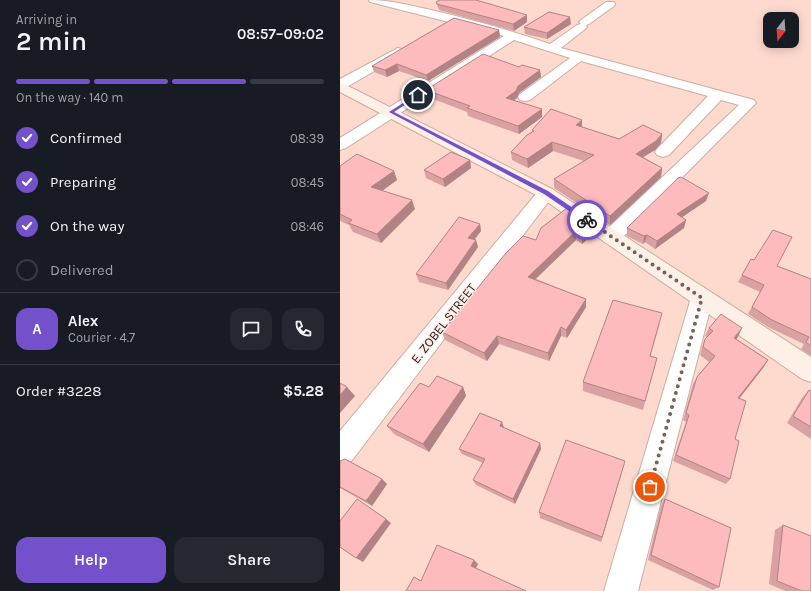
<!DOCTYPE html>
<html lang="en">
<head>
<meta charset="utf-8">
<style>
  body { margin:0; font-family:Karla,sans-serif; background:#242831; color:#f1f3f6; height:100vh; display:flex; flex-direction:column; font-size:15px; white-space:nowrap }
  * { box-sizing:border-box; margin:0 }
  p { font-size:13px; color:#9ea1a6 }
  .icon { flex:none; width:22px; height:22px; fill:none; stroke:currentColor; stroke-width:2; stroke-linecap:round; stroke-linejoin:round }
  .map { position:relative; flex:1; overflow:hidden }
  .drawer { display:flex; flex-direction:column; background:#171b24; width:340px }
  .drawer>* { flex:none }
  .needle { width:26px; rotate:197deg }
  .tools { position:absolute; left:423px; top:12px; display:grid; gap:8px }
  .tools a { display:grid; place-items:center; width:36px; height:36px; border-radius:8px; background:#171b24; box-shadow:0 2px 10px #0003; font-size:20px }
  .pin { position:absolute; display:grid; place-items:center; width:34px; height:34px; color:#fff; margin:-17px; border:2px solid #fff; border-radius:50%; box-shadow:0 1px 4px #0007 }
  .courier { position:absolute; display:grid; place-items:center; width:40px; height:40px; margin:-20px; border:3px solid #7351cb; border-radius:50%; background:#fff; color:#222; box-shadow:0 1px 5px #0007 }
  .overview em { font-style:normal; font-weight:600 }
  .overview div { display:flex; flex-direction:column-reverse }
  .overview { display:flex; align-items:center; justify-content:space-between; height:68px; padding:0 16px }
  h1 { font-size:26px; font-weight:600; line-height:30px }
  .bar { display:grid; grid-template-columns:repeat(4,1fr); gap:6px 4px; align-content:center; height:48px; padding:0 16px }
  .bar i { height:5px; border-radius:3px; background:#363941 }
  .bar .active { background:#7351cb }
  .bar p { grid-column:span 4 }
  .line { display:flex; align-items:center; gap:10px; padding:0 16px; border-top:1px solid #363941 }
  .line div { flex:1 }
  .round { display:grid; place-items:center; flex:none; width:42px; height:42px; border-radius:12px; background:#242831 }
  ol { padding:0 16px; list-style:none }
  li { display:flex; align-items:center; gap:12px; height:44px }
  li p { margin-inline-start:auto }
  li .icon { padding:4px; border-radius:50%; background:#7351cb; color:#fff; stroke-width:4 }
  li:last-child { color:#9ea1a6 }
  li i { width:22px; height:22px; border:2px solid #363941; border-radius:50% }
  .primary-button { display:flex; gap:8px; margin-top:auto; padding:8px 16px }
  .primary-button a { flex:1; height:46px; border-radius:12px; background:#7351cb; color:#fff; font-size:16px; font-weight:600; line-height:46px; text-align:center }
  .primary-button a+a { background:#242831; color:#f1f3f6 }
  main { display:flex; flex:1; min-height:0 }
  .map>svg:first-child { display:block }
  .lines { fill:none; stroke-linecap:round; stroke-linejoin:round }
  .minor-casing { stroke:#d0aca1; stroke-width:2 }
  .secondary-casing { stroke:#d0aca1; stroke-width:2 }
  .minor { fill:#fff; fill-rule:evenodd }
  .secondary { fill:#fdf0e6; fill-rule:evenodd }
  .wall { fill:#daa1a3 }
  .shaded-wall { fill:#b28384 }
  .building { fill:#febbbd; stroke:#b28384 }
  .route { fill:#7351cb }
  .done { stroke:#78625c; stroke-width:4; stroke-dasharray:0 7.2 }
  .labels { text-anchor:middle; stroke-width:3; stroke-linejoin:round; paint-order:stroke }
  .street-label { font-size:13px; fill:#30221e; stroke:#fbece7 }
</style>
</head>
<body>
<main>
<section class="drawer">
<div class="overview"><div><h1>2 min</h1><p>Arriving in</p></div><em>08:57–09:02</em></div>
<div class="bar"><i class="active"></i><i class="active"></i><i class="active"></i><i></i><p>On the way · 140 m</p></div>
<ol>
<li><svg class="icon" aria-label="check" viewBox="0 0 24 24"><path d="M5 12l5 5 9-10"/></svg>Confirmed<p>08:39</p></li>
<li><svg class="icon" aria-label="check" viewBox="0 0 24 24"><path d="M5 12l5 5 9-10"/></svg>Preparing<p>08:45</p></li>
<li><svg class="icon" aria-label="check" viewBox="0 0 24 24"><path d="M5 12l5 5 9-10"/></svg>On the way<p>08:46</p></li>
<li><i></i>Delivered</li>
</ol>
<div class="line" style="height:72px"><b class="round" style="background:#7351cb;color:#fff">A</b><div><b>Alex</b><p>Courier · 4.7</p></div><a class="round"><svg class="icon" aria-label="chat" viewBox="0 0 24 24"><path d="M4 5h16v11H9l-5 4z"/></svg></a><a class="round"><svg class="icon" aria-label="phone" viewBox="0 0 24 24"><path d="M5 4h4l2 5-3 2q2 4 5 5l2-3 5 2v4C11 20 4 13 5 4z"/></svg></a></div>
<div class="line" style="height:52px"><div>Order #3228</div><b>$5.28</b></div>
<div class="primary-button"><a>Help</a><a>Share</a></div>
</section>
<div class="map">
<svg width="471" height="591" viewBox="0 0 471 591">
  <rect width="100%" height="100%" fill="#fed9ce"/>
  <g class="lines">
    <!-- minor casing -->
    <g class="minor-casing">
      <g id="minor">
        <path d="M29,0C52,0 73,6 95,11C134,20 172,31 210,44L237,25L241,24L239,22L241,20L266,2H274L275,4L274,6L249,24L246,25L247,27L245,29L221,48L414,100L416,103L278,242L271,244L264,242L261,237L264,232L399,105L381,100L329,155L323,157L317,155L315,152L317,149L368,96L241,61L190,100L185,101L180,100L178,97L180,94L230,58L174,40L6,148L0,150V138L164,36L30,2Z"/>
        <path d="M58,48L62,49L64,52L62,55L5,88L0,89V79Z"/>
        <path d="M206,187L212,189L215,193L212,197L10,463L0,467V431L200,189Z"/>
        <path d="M362,289L370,292L373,298L298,591H264L351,298L354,292Z"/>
      </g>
    </g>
    <!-- secondary casing -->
    <g class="secondary-casing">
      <path id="secondary" d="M0,82L212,189L471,357V382L462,379L200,197L0,92Z"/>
    </g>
    <!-- minor -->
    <use href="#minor" class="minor"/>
    <!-- secondary -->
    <use href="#secondary" class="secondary"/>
  </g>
  <!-- wall -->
  <g class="wall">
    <path d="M96,2L187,15V22L174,31L99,10Z"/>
    <path d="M231,24L207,39L185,34L184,27Z"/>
    <path d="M159,30L160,37L88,81L59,71L47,77L34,72L32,66Z"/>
    <path d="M179,67L200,70L201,77L179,93L177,98L174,100L202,117L179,134L128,116L127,112L88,97L86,90Z"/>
    <path d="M242,120V127L279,139L322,134L321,143L315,150L303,157L322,168L321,177L270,225L214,188V179L244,161L213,151L188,168L172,160L171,152L192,132V130Z"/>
    <path d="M130,160L131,168L105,187L86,178L84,170Z"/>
    <path d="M0,166L54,171L57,180L42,191L75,209L41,243L13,232L9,225L0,221Z"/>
    <path d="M366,201L342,217L346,220L344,228L315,249L305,242L303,244L287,236V228Z"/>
    <path d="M140,224L141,231L135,239L138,247L108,290L79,282L76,274Z"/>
    <path d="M253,226L252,235L242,244L236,240L196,279L246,299V307L227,338L221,336L209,361L159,344L147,361L105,340L102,332L196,240Z"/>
    <path d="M414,260L437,266L471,279V356L461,349L464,344L428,327L408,314L420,292L398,282L402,275Z"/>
    <path d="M320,323L310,356L317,358L303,410L243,391V382Z"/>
    <path d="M369,328L398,337L396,339L428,360L423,368L399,399L395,439L390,479L386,484L333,461L346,422L343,420L353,384L357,377L369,362L360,355L362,347L365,339L367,337L365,336Z"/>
    <path d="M89,387H123L126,396L89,452L54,434L47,426Z"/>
    <path d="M469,390L471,391V439L447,423L462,398Z"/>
    <path d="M162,422L164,428L200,443L201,449L175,504L136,485L133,480L143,463L122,454L119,449Z"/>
    <path d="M0,461L42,479L47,484L32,506L0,488Z"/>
    <path d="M283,468L261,542L200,518L199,512Z"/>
    <path d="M325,499L379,587L373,590L308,560L321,505Z"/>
    <path d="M443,525L471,591H445L429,584L435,530Z"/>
  </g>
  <!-- shaded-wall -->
  <g class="shaded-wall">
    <path d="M187,15V22L174,31L173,24Z"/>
    <path d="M230,17L231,24L207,39V33Z"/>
    <path d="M159,30L160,37L88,81L86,75Z"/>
    <path d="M57,64L59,71L47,77L45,70Z"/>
    <path d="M200,70L201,77L179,93L177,98L167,105L166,98L178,86Z"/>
    <path d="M202,109V117L179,134L178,126Z"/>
    <path d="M242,120V129L236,125Z"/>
    <path d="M322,134L321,143L315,150L295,162L296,154Z"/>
    <path d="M212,142L213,151L188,168L187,159Z"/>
    <path d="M130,160L131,168L105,187L103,179Z"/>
    <path d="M322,168L321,177L270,225V216Z"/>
    <path d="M54,171L57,180L35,196L31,187Z"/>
    <path d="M369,193L366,201L335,222L337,214Z"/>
    <path d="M72,200L75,209L41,243L37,234Z"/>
    <path d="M346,220L344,228L315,249L317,241Z"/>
    <path d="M140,224L141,231L130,245L128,238Z"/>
    <path d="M253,226L252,235L242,244V235Z"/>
    <path d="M236,231V240L189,285L188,277Z"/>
    <path d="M307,235L305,242L303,244L304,236Z"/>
    <path d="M136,240L138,247L108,290L106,283Z"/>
    <path d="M246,299V307L227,338L226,330Z"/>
    <path d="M221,327V336L209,361L208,353Z"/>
    <path d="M402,328L398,337L390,346L394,338Z"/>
    <path d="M157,336L159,344L147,361L144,353Z"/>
    <path d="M428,360L423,368L394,405L398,398Z"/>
    <path d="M7,387L15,396L0,413V395Z"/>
    <path d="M123,387L126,396L89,452L83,444Z"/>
    <path d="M162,422L164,428L160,426Z"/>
    <path d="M200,443L201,449L175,504L173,499Z"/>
    <path d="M285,461L283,468L261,542L262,537Z"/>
    <path d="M42,479L47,484L32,506L26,501Z"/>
    <path d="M46,519L51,523L23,562L16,558Z"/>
    <path d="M134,560L138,564L135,570L131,566Z"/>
  </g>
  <!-- building -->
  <g class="building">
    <path d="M100,0H136L187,15L173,24L97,4L96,2Z"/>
    <path d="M209,12L230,17L207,33L184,27Z"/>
    <path d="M114,18L159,30L86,75L57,64L45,70L32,66Z"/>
    <path d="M143,54L179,67L182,65L200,70L178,86L176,91L166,98L202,109L178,126L127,108L130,106L86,90Z"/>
    <path d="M211,109L242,120L236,125L279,139L303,125L322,134L316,141L296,154L322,168L270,216L214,179L254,155L212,142L187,159L171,152L187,135L194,131L192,130Z"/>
    <path d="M111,152L130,160L103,179L84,170Z"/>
    <path d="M17,154L54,171L31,187L72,200L37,234L8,223L12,220L0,214V166Z"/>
    <path d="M341,177L369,193L337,214L346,220L317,241L307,235L304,236L287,228L338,178Z"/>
    <path d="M227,208L253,226L242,235L236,231L188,277L246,299L226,330L221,327L208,353L157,336L144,353L102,332L166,253L183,236L196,240L201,228Z"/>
    <path d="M119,217L140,224L128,238L136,240L106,283L76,274Z"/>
    <path d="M433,230L452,237L437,266L471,279V346L466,342L469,337L432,320L412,307L424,285L402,275L411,259L414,260Z"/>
    <path d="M273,300L322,313L310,356L317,358L305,401L243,382Z"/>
    <path d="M381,314L402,328L394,338L428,360L398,398L406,401L395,439L399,441L390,479L336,455L349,415L346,413L357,377L375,356L363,347L365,339L373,331L369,328Z"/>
    <path d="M97,376L123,387L83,444L47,426L80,383L89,387Z"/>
    <path d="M0,383L7,387L0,395Z"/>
    <path d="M469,390L471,391V427L453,416Z"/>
    <path d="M140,413L162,422L160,426L200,443L173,499L133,480L145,459L119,449Z"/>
    <path d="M226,440L285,461L262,537L199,512Z"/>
    <path d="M5,459L42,479L26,501L0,487V461Z"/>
    <path d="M17,499L46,519L16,558L0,547V521Z"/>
    <path d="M325,499L391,528L379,587L311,555Z"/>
    <path d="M443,525L471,536V591H462L437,581Z"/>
    <path d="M97,545L134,560L131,566L186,591H66L74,577L81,581Z"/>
  </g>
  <!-- route -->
  <path class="route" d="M77,94L80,95L54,112L208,191L249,219V222H245L204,194L49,112Z"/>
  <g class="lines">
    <!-- done -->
    <path class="done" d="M247,220L362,298L310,487"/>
  </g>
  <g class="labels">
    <!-- street labels -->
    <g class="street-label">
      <text transform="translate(103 323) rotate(-52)" y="5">E. ZOBEL STREET</text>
    </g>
  </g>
</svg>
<div class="tools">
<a><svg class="needle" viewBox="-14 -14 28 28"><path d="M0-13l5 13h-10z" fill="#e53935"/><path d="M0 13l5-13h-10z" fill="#9ea1a6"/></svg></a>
</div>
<div class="pin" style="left:310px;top:487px;background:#ea580c"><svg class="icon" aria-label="bag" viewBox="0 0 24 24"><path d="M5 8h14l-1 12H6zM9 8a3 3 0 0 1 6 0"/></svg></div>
<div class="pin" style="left:78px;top:95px;background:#1f2937"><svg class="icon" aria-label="home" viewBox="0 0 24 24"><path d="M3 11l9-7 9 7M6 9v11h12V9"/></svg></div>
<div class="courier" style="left:247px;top:220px"><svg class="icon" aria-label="bike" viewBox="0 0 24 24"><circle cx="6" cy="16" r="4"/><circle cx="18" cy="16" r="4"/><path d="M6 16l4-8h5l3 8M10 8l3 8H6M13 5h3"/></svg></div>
</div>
</main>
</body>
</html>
